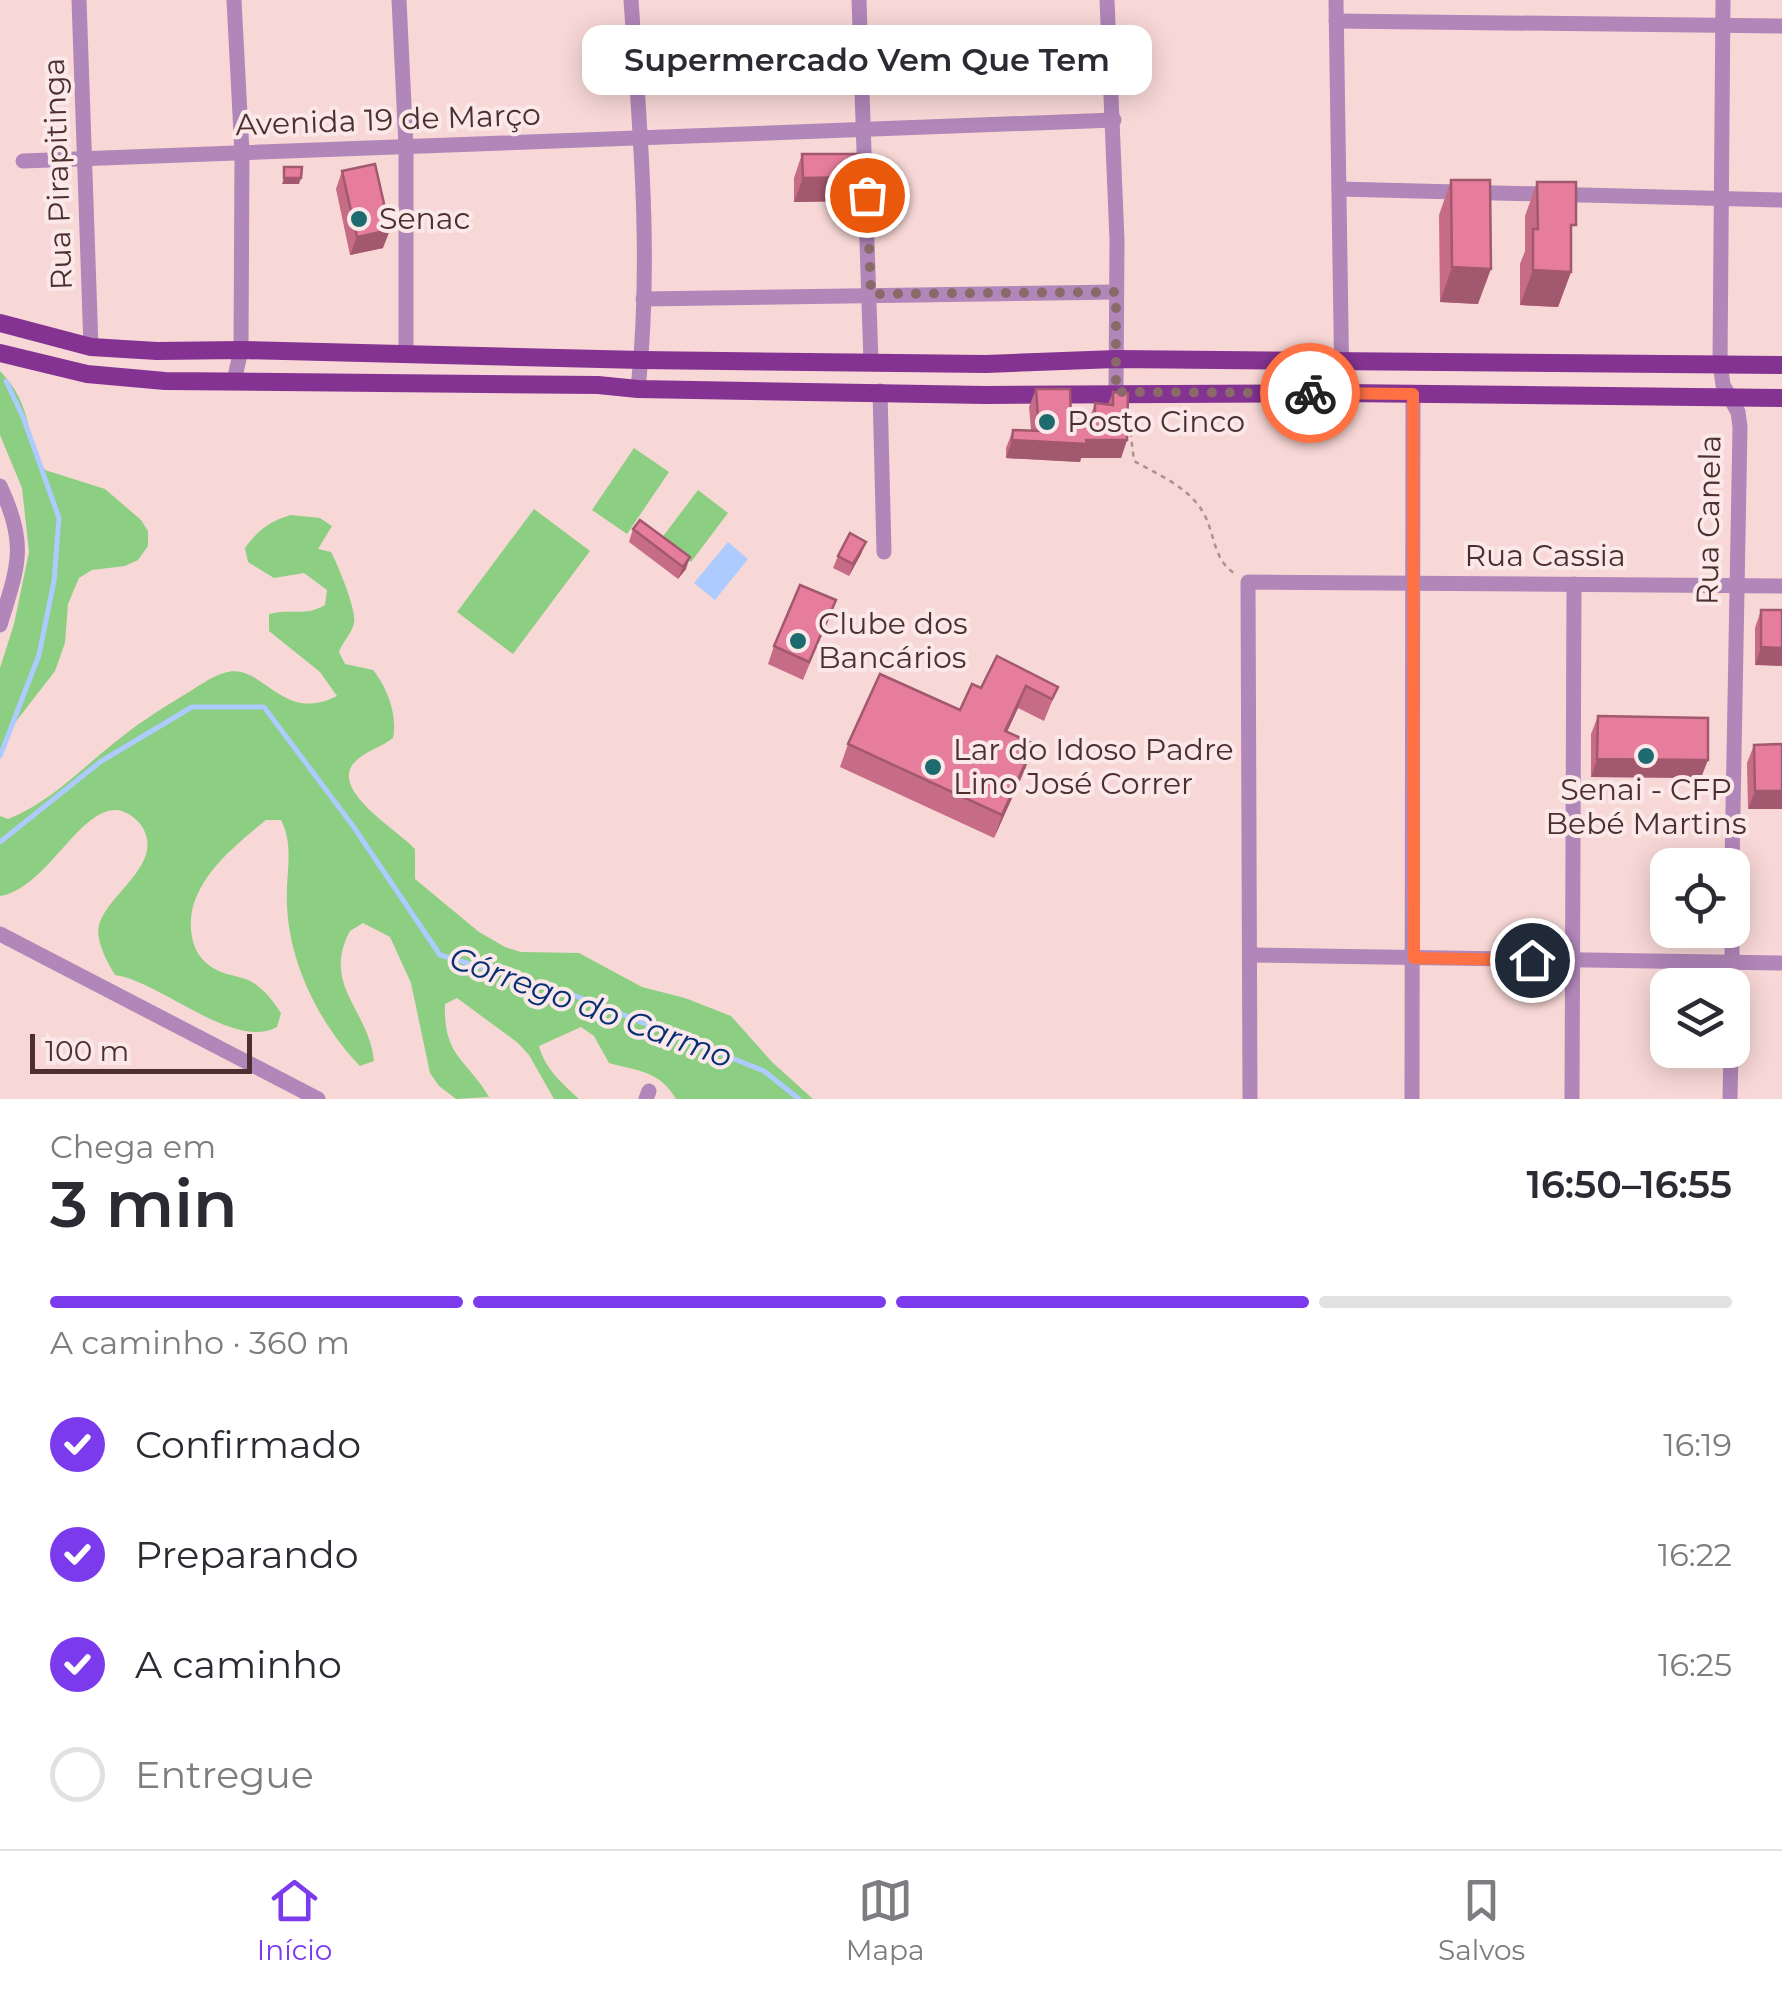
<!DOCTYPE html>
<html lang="pt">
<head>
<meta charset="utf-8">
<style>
  body { margin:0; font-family:Montserrat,sans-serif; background:#f2f2f3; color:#2b2b33; height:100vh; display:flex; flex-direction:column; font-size:38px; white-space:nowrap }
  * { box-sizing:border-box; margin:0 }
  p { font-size:32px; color:#7c7c81 }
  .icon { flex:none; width:55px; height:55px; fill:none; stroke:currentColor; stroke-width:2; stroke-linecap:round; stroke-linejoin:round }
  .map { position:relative; height:1099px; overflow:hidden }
  .panel { display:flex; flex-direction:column; background:#fff; flex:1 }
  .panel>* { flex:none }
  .fabs { position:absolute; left:1650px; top:848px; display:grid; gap:20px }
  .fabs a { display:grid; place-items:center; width:100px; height:100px; border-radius:20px; background:#fff; box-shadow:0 5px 25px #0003; font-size:50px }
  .scale { position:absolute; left:30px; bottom:25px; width:222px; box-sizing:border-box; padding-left:10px; border:5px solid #4e2f2f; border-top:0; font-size:28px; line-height:35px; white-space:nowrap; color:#4e2f2f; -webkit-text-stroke:8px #fae9e8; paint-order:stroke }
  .pin { position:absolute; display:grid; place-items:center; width:85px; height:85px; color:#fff; margin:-42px; border:5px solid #fff; border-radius:50%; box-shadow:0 2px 10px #0007 }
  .courier { position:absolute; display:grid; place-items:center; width:100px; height:100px; margin:-50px; border:8px solid #ff7043; border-radius:50%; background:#fff; color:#222; box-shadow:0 2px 12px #0007 }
  .bubble { position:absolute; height:70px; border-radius:20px; background:#fff; box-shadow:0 5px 25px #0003; font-size:32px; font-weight:600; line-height:70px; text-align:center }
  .overview em { font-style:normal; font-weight:600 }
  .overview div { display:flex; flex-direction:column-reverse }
  .overview { display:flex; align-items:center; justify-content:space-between; height:170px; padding:0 50px }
  h1 { font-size:65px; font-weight:600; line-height:75px }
  .bar { display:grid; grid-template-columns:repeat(4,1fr); gap:15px 10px; align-content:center; height:120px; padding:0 50px }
  .bar i { height:12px; border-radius:8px; background:#e1e1e2 }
  .bar .selected { background:#7c3aed }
  .bar p { grid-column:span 4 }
  ol { padding:0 50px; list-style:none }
  li { display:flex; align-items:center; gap:30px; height:110px }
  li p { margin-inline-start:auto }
  li .icon { padding:10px; border-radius:50%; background:#7c3aed; color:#fff; stroke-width:4 }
  li:last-child { color:#7c7c81 }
  li i { width:55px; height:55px; border:5px solid #e1e1e2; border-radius:50% }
  .tabs { display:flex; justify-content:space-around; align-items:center; height:140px; border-top:2px solid #e1e1e2; background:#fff; font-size:28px; color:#7c7c81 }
  .tabs a { display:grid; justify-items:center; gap:5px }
  .tabs .selected { color:#7c3aed }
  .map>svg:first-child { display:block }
  .green { fill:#8cce82 }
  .water { fill:#adcbff }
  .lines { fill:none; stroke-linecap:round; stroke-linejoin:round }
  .stream { stroke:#adcbff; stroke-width:5 }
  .path { stroke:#af908f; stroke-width:2.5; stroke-dasharray:5 5; stroke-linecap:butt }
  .minor { stroke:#b186b9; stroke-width:15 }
  .major { stroke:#843393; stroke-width:18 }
  .wall { fill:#c76c87 }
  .shaded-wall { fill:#a2586e }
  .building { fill:#e77d9d; stroke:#a2586e; stroke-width:2.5 }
  .done { stroke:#8a6a69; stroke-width:10; stroke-dasharray:0 18 }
  .route { stroke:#ff7043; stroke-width:12 }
  .poi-dot { fill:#1e6b6f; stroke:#fae9e8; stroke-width:4 }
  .labels { text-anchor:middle; stroke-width:8; stroke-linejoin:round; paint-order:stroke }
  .street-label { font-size:30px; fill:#4e2f2f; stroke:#fae9e8 }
  .poi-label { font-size:30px; fill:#4e2f2f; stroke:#fae9e8; text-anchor:start }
  .water-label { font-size:32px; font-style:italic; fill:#072f77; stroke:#fae9e8 }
</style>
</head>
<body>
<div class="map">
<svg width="1782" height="1099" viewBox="0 0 1782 1099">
  <rect width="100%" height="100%" fill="#f8d8d6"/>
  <!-- green -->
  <g class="green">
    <path d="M0,371C34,406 24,435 45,470L105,489L141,520L148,531V546L138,560L125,566L92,570L79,578L68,604L65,643L55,671L14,724L0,752V668L14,624L29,552L22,488L0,435Z"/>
    <path d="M634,448L669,472L627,534L592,510Z"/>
    <path d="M698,490L728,513L691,562L661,539Z"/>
    <path d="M534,509L590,551L513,654L457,612Z"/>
    <path d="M291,515L320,518L332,526L318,549L331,552C338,565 357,611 354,623C352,633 343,641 339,652L345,664L373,670C387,687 398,716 393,738C382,747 368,750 358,759C323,787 398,830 415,849V879L479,932L505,947L521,952L579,953L642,987L685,998L731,1016L772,1062L813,1099H676C660,1071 638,1071 609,1063L594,1036L581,1027L539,1046C545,1069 562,1083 579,1099H554L529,1055L518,1043L457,998L445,1004C443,1057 467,1059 489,1097L456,1099L439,1086L430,1073L411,983L390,937L363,923L350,931C321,985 369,1010 374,1061L360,1066C320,1025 289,963 287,905C285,876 295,847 281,820H266C233,847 187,883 191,930C193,947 198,958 213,968C223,974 232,975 242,978C259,982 272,999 281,1013L277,1027C234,1051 162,982 115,975C107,962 95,939 99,925C108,893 167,863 141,825C135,817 125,810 115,810C77,811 46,889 0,896V816L8,819C49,803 80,770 114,743C136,725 159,710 184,695C196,688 210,677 224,673C262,660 281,725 337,696L320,672L269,631V614C289,608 306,617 325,605L327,590L304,573L274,578L248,562L245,548C258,530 270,521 291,515Z"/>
  </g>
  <!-- water -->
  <path class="water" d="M728,542L748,559L715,600L694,583Z"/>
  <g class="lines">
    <!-- stream -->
    <g class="stream">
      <path d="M0,756L39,655L54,581L59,518L23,417L6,381"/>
      <path d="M0,842L100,762L192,707H264L353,826L440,955L571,994L764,1071L799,1099"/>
    </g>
    <!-- path -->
    <path class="path" d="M1128,412L1134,461C1157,474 1186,486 1201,509C1215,529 1212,559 1234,573"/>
    <!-- minor -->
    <g class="minor">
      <path d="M79,0L91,347"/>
      <path d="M234,0L242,153L241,350L234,381"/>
      <path d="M399,0L406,147V355"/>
      <path d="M631,0C640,129 652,261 638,389"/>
      <path d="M859,0L871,363"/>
      <path d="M1107,0L1117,240L1116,392"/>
      <path d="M1336,0L1342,393"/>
      <path d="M1723,0L1720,363L1723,385L1738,412L1740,427L1732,865"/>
      <path d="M1336,21L1782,26"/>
      <path d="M23,161L1114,120"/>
      <path d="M1339,189L1782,200"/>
      <path d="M643,299L1116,292"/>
      <path d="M880,391L884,552"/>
      <path d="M0,486C28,545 18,566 0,625"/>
      <path d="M0,934L318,1099"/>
      <path d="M1250,955L1782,963"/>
      <path d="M1732,985V930"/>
      <path d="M646,1099L649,1091"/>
      <path d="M1250,1099L1248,582L1782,586"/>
      <path d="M1412,1099L1413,394"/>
      <path d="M1572,1099L1574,584"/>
      <path d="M1730,1099L1731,1050"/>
    </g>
    <!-- major -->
    <g class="major">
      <path d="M0,323L91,347L157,351L241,350L641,360L986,364L1116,359L1782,365"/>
      <path d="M0,353L87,374L165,381L598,385L638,389L986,395L1342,393L1782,398"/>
    </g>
  </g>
  <!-- wall -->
  <g class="wall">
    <path d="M802,154L860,177L852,201L794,202V178Z"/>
    <path d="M342,171L383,248L350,255L336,189Z"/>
    <path d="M1451,180L1478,304L1440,302L1439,215Z"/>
    <path d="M1537,182L1571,238V272L1558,307L1520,305V264L1525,251V216Z"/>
    <path d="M1036,389L1071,420H1089L1095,403L1108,404L1113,392L1127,440L1121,458H1081L1080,462L1006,458V448L1013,430H1031L1029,407Z"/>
    <path d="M633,529L686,569L678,579L629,542Z"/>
    <path d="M866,542L861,554L849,576L833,568L838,556Z"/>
    <path d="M836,600L803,680L768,664L774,646Z"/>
    <path d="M1761,610H1782L1755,665V628Z"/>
    <path d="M997,656L1058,687L1044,721L1018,708L1007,732L1026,767L994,838L840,767L848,744L960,710L981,688Z"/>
    <path d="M1598,716L1701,778L1591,777V734Z"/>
    <path d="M1782,744L1748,809L1747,763L1754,745Z"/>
  </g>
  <!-- shaded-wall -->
  <g class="shaded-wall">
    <path d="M860,177L852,201L794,202L803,178Z"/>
    <path d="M284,178H301L299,184H282Z"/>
    <path d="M390,230L383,248L350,255L357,237Z"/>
    <path d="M1452,267L1491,269L1478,304L1440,302Z"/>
    <path d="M1533,270L1571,272L1558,307L1520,305Z"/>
    <path d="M1012,440H1127L1121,458H1081L1080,462L1006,458Z"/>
    <path d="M866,542L861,554L849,576L853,564Z"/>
    <path d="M690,557L686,569L678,579L683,567Z"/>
    <path d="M1761,647L1782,648V666L1755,665Z"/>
    <path d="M1026,686L1018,708L997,753L1005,731Z"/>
    <path d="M1034,744L1026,767L994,838L1002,815Z"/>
    <path d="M1597,759L1708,760L1701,778L1591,777Z"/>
    <path d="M1755,791H1782V809H1748Z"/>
  </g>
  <!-- building -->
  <g class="building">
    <path d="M802,154H860V177L803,178Z"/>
    <path d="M375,164L390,230L357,237L342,171Z"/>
    <path d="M284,167H302L301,178H284Z"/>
    <path d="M1451,180H1490L1491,269L1452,267Z"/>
    <path d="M1537,182H1576V225H1571V272L1533,270V229H1538Z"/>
    <path d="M1036,389H1070L1071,420H1095V403L1113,405V392L1128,393L1127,440H1086L1087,444L1012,440L1013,430L1039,431Z"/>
    <path d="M640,520L690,557L683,567L633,529Z"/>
    <path d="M850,533L866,542L853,564L838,556Z"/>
    <path d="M800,585L836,600L809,662L774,646Z"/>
    <path d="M1761,610H1782V648L1761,647Z"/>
    <path d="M997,656L1058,687L1052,699L1026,686L1005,731L1034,744L1002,815L848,744L880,674L960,710L972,684L981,688Z"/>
    <path d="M1598,716L1708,718V760L1597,759Z"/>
    <path d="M1782,744V791H1755L1754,745Z"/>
  </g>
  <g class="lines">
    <!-- done -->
    <path class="done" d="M867,195L871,294L1116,292V392L1310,393"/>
    <!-- route -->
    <path class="route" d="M1310,393L1413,394L1414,958L1532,960"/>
  </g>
  <!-- markers -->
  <g class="poi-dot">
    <circle cx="359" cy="219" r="10"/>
    <circle cx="1047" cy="422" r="10"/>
    <circle cx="798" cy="641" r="10"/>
    <circle cx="1646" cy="756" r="10"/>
    <circle cx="933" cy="767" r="10"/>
  </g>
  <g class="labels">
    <!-- street labels -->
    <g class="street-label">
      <text transform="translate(388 120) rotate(-2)" y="10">Avenida 19 de Março</text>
      <text transform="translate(58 174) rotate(-92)" y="10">Rua Pirapitinga</text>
      <text transform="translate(1709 520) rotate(-89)" y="10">Rua Canela</text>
      <text x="1545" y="566">Rua Cassia</text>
    </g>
    <!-- poi labels -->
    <g class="poi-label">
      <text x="379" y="229">Senac</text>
      <text x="1067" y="432">Posto Cinco</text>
      <text x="818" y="634">Clube dos<tspan x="818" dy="34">Bancários</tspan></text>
      <text x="953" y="760">Lar do Idoso Padre<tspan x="953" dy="34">Lino José Correr</tspan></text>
      <text x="1646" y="800" text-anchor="middle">Senai - CFP<tspan x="1646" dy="34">Bebé Martins</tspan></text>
    </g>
    <!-- water labels -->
    <g class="water-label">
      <text transform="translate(591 1007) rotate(20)" y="11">Córrego do Carmo</text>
    </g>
  </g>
</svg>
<div class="fabs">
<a><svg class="icon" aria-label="locate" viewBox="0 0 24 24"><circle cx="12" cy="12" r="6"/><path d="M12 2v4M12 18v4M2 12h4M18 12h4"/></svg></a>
<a><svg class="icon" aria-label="layers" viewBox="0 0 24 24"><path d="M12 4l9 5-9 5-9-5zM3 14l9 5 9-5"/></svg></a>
</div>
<div class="scale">100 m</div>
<div class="pin" style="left:867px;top:195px;background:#ea580c"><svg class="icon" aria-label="bag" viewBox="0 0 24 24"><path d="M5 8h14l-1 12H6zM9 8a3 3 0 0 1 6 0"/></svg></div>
<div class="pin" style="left:1532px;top:960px;background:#1f2937"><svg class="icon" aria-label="home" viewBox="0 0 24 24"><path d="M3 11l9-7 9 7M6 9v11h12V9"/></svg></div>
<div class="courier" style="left:1310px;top:393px"><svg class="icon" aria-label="bike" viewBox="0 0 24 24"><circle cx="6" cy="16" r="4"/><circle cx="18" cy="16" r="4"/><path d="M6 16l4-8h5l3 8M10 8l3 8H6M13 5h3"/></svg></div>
<div class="bubble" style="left:582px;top:25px;width:570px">Supermercado Vem Que Tem</div>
</div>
<section class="panel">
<div class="overview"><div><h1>3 min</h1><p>Chega em</p></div><em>16:50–16:55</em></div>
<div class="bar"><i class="selected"></i><i class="selected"></i><i class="selected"></i><i></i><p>A caminho · 360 m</p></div>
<ol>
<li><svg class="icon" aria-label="check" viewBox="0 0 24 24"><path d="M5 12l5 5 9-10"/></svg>Confirmado<p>16:19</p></li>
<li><svg class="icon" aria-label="check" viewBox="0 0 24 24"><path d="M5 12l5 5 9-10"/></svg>Preparando<p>16:22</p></li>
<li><svg class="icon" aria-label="check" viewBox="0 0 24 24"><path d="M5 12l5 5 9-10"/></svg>A caminho<p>16:25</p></li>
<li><i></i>Entregue</li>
</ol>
</section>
<nav class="tabs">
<a class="selected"><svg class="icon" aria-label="home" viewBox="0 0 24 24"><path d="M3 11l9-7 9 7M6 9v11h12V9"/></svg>Início</a>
<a><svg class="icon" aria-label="map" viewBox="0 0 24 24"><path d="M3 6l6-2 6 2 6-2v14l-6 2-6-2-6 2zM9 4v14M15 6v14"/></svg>Mapa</a>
<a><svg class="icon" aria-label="saved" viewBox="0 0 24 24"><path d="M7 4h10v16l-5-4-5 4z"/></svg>Salvos</a>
</nav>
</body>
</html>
